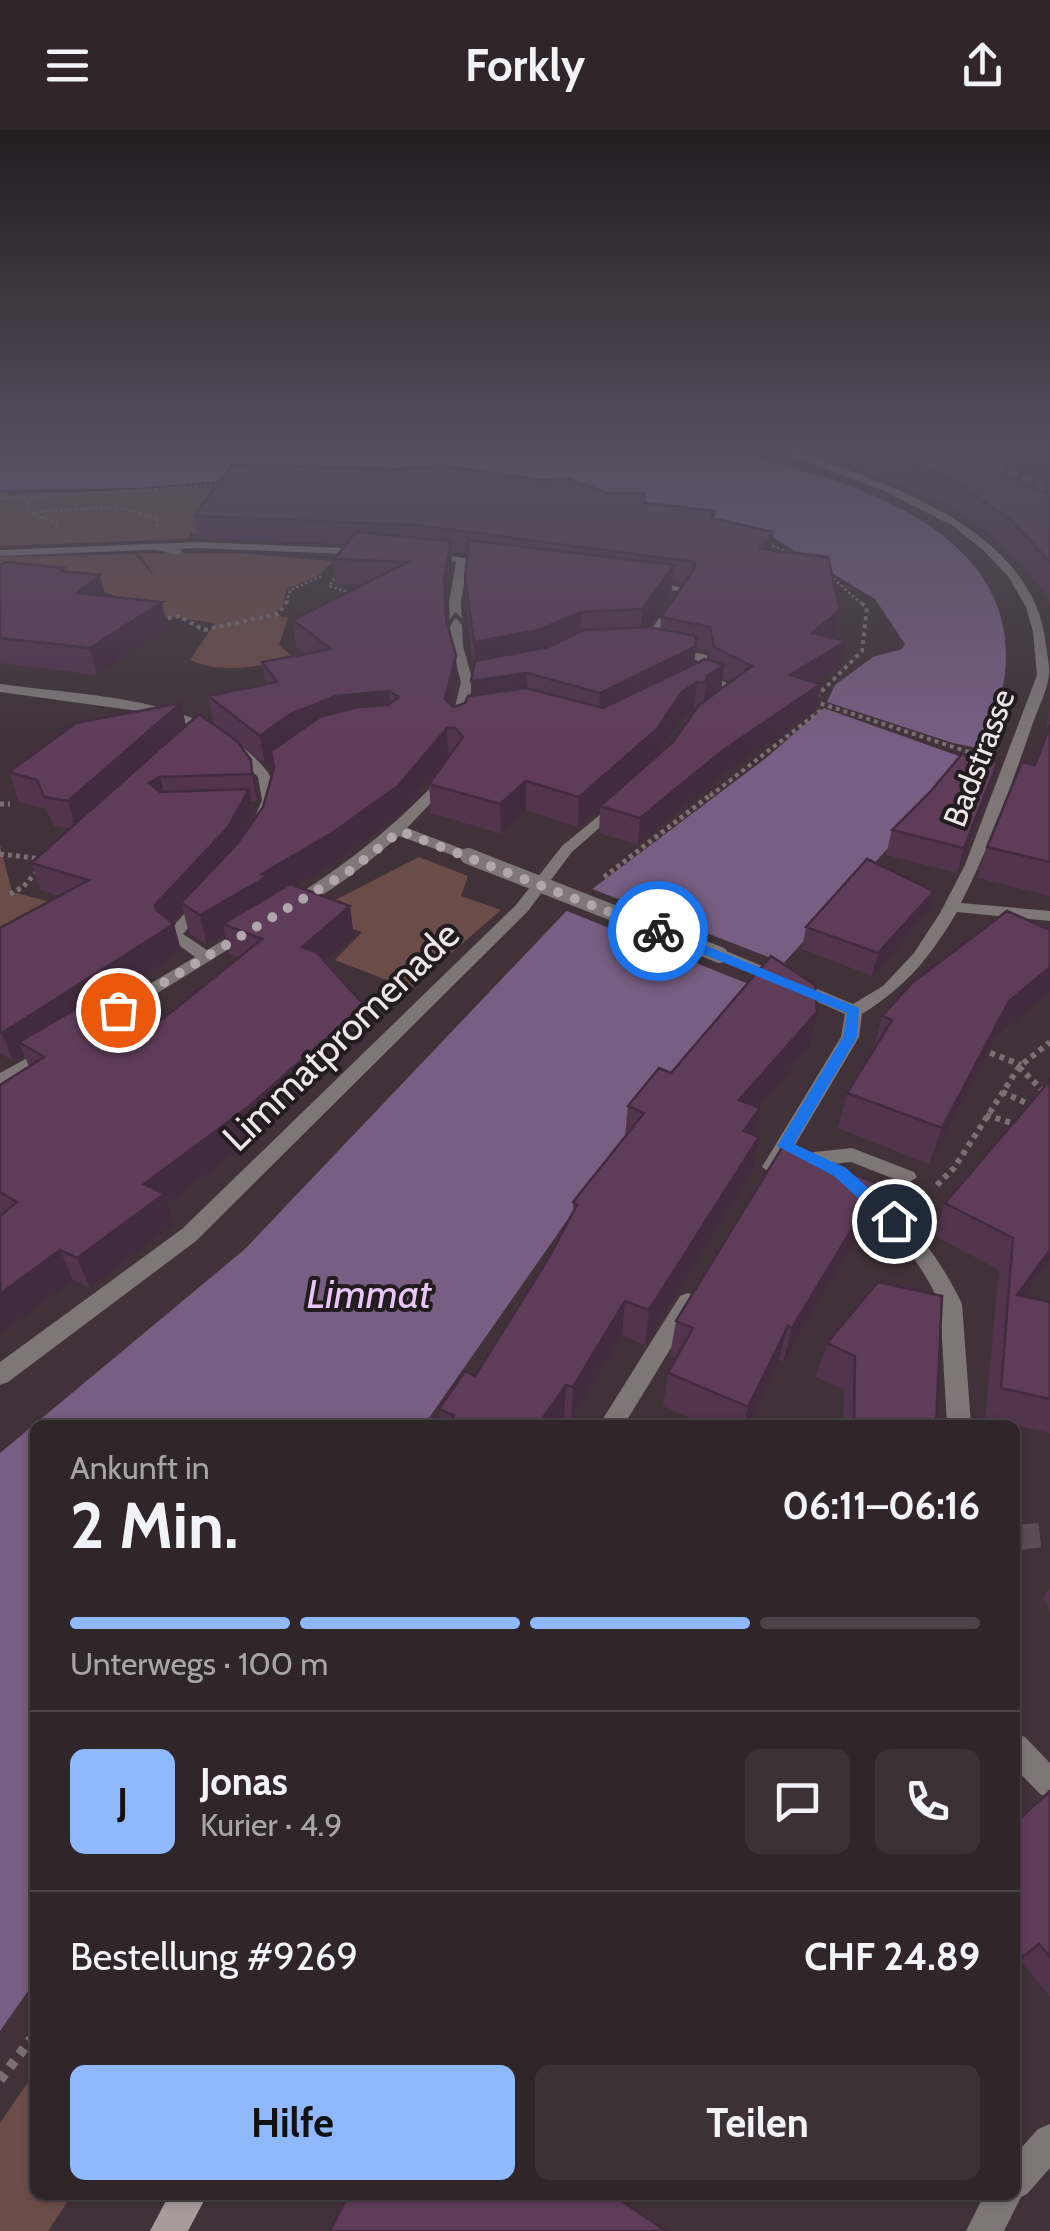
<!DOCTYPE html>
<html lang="de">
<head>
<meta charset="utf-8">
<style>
  body { margin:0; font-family:Cabin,sans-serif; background:#3c3236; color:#f1f3f6; height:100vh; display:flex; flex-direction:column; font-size:38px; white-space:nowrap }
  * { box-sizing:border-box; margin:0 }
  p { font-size:32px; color:#a8a5a8 }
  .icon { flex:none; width:55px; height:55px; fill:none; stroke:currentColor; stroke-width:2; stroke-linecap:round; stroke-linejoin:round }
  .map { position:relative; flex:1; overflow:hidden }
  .panel { position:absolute; left:30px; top:1290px; width:990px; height:780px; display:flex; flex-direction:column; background:#30262a; border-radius:15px; box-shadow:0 2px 8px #0004,0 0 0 2px #4b4347 }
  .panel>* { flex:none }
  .pin { position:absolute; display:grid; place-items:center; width:85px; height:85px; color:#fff; margin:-42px; border:5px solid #fff; border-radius:50%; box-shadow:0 2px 10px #0007 }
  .courier { position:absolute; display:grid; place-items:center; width:100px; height:100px; margin:-50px; border:8px solid #1a73e8; border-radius:50%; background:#fff; color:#222; box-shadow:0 2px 12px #0007 }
  .head em { font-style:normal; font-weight:800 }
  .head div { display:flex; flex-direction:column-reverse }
  .head { display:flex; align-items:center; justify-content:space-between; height:170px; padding:0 40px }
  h1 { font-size:65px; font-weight:800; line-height:75px }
  .bar { display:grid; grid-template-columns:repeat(4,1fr); gap:15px 10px; align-content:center; height:120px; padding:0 40px }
  .bar i { height:12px; border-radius:8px; background:#4b4347 }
  .bar .on { background:#90b8fd }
  .bar p { grid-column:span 4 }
  .line { display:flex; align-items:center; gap:25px; padding:0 40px; border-top:2px solid #4b4347 }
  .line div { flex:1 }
  .round { display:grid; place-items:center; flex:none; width:105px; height:105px; border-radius:15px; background:#3c3236 }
  .button { display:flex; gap:20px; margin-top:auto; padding:20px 40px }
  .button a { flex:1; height:115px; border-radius:15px; background:#90b8fd; color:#111; font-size:40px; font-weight:800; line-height:115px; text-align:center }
  .button a+a { background:#3c3236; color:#f1f3f6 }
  header { display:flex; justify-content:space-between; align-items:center; height:130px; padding:0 40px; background:#30262a; font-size:45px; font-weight:800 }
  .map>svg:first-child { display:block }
  .green { fill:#6c4c48 }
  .water { fill:#775e82 }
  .pier { fill:#403238 }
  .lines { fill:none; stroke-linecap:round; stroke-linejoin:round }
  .secondary-tunnel-far1 { stroke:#5a4d53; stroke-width:10; stroke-dasharray:10 5; stroke-linecap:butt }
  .secondary-tunnel { stroke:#5a4d53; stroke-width:25; stroke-dasharray:25 12; stroke-linecap:butt }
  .path-far4 { stroke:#7b6f74; stroke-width:2.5; stroke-dasharray:2.5 2.5; stroke-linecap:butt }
  .path-far3 { stroke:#7b6f74; stroke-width:4; stroke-dasharray:4 4; stroke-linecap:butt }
  .path-far2 { stroke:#7b6f74; stroke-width:5; stroke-dasharray:4 4; stroke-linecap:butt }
  .path-far1 { stroke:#7b6f74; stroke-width:6; stroke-dasharray:5 5; stroke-linecap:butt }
  .path { stroke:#7b6f74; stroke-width:10; stroke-dasharray:8 8; stroke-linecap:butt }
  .service { fill:#7e7677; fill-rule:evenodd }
  .minor { fill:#7e7677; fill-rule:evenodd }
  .secondary { fill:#a69a9b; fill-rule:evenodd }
  .minor-bridge { stroke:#7e7677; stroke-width:16 }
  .wall { fill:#52344d; fill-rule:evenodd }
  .shaded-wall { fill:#422b3e }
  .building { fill:#5f3d59; stroke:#422b3e; stroke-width:2.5 }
  .oneway { stroke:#3e3739 }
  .route { fill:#1a73e8 }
  .done { stroke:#b1a6ab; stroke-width:10; stroke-dasharray:0 18 }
  .labels { text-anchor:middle; stroke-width:8; stroke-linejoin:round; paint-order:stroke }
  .far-street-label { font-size:32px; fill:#eee5e9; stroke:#231c1f }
  .street-label { font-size:38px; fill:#eee5e9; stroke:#231c1f }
  .water-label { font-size:40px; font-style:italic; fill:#e9c7f8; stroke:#231c1f }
</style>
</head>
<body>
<header><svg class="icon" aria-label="menu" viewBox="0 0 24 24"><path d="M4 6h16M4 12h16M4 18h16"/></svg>Forkly<svg class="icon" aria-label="share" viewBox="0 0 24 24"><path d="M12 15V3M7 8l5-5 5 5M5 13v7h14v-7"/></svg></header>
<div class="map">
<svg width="1050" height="2101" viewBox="0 0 1050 2101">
  <rect width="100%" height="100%" fill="#403238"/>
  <!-- green -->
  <g class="green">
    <path d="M224,357L200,404L192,402L187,409L0,416V361H8V364Z"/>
    <path d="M139,423H237L333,431L318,446L286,459L283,475L273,485L288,488L279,515L298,531C263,533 223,546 190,530L215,493L154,485L108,463L0,454V427L134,424L155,447Z"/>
    <path d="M0,715L12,762L86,781L0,828Z"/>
    <path d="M419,727L468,746L461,766L501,780L410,859L335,830L362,802L308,784Z"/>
    <path d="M35,1942V2065H72L48,2101H0V1993Z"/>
  </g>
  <!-- water -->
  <path class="water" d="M0,319C166,319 333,319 499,319C549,319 600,319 650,319C674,319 701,316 725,320C757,324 789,337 820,346C946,386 1050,459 987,609L624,1009L424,1295H35V1851L0,1901V1323L245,1119L575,772L766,628L824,578L835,555L873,527L902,519L905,514L875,469L762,401L254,348L134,358L0,360Z"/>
  <!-- pier -->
  <g class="pier">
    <path d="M821,570L953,613L982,619L970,630L818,576Z"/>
    <path d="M587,757L789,835L766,861L562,779Z"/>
  </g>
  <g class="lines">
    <!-- secondary-tunnel-far1 -->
    <path class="secondary-tunnel-far1" d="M953,319L1050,360"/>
    <!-- secondary-tunnel -->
    <path class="secondary-tunnel" d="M1015,1408L1050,1404"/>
    <!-- path-far4 -->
    <g class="path-far4">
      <path d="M734,320L756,326"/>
      <path d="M973,330L1040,359L1050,369"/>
      <path d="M31,368L26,376L29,383L58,393"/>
      <path d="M0,369L222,355"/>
      <path d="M35,382L116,377L157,388V396"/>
      <path d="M763,412L793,424"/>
      <path d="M347,432L381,435H385L369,459L348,462L329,456Z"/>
      <path d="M826,442L861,473"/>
      <path d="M287,473L290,460L323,446"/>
    </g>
    <!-- path-far3 -->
    <g class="path-far3">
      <path d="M160,490L179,486L204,500L278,484L288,470"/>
      <path d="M816,567L862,521L867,478L858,470"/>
      <path d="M813,571L987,628"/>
      <path d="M710,666L821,580"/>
    </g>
    <!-- path-far2 -->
    <g class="path-far2">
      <path d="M0,674H10"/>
      <path d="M0,724L43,729"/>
      <path d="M604,747L713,663"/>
      <path d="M10,764L23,757L39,739"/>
    </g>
    <!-- path-far1 -->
    <g class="path-far1">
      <path d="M981,919L1021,935"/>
      <path d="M1019,937L1050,968"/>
      <path d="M1002,962L1033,976"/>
      <path d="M986,985L1018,995"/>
      <path d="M937,1055L954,1038L1019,937L1050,912"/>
    </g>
    <!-- path -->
    <path class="path" d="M0,1950L35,1904"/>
    <!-- service -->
    <g class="service">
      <path d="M156,414L181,420L182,422L177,425L152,419Z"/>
      <path d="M567,715L574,719L528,781L196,1111L8,1252L0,1255V1232L182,1099L516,775L562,716Z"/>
      <path d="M852,1018L914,1042L917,1047L907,1054L851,1032L814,1036L804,1029L814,1022Z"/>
    </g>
    <!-- minor -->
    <g class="minor">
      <path d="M774,319H788C882,352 1034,397 1046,515C1047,524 1050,536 1049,545C1047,562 1037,580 1032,596C1011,656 990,716 961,773L1050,781V791L957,782C930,827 907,856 862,884L859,907L779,1042L772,1044L762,1037L841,907L845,884L712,825L720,820L726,821L853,874L883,856L914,823L940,783L965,735L1037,545L1033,502L1026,477L1008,446L983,420L953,396L882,360Z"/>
      <path d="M198,412L365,419L370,422L365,425L198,418L0,426V420Z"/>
      <path d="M423,422L499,433L494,436L467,433L461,473L463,516L473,552L464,598L457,602L450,598L461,552L451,516L449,473L456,432L419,427V423Z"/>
      <path d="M647,451L690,459L650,519L639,521L633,517L642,513L678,461L643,456L642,454Z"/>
      <path d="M668,517L707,525V545L745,560L733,570H725L723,567L729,561L697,550V530L664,524V518Z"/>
      <path d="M0,554C83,566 191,565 253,626C263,636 271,643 274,657C276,670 276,683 263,689L256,685L262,670L258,647L227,616L200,600L167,585L0,562Z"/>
      <path d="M442,646L454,649L407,698L473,723V729H463L399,706C378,724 313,781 286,778V772C345,736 395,696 442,646Z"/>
      <path d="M618,670L625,674L623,677L572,722H562V716Z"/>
      <path d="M202,769L210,774L183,804L207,820L244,798H256L258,801L93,903H81L78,899L81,895L195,827L165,805L196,771Z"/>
      <path d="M49,916L58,922L55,926L0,957V943Z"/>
      <path d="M854,1045L861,1047C904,1083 938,1123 962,1174L971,1295H947L940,1174C919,1127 885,1090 847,1057L844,1052L847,1047Z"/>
      <path d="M688,1163L696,1166L699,1172L624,1295H599L680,1166Z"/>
      <path d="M1015,1603L1025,1607L1050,1633V1669L1040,1664L1015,1638Z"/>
      <path d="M1050,1994V2038L1027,2064L1021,2067L1004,2101H966L984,2065H1015V2025L1038,1999Z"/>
    </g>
    <!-- secondary -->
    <path class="secondary" d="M169,2065H207L188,2101H150Z"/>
    <!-- minor-bridge -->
    <path class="minor-bridge" d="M468,726L720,825"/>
  </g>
  <!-- wall -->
  <g class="wall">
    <path d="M808,319H950L1050,365V476L1048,466L1004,416L946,373Z"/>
    <path d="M607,363L644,373L715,381L714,389L773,402L770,420L835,505L832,508L846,511L841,536L815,552L821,554L816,580L719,647L638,715L599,703L600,677L578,697L526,680L501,704L431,683L429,654L448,626L400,685L336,732L296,757L354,806L325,832L368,906L255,1008L167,1074L174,1094L90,1158L73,1150L0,1083V955L29,937L24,924L13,931L0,923V798L59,766L40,760L31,733L69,699L54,696L46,679L19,672L9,642L181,573L186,596L214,594L208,566L266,555L262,532L306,524L296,517L293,490L363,455L336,454L334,429L346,414L198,408L194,386ZM451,422L468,424L465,448L466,477L474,537L471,551L472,566L465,573L454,577L452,575L457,552L456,525L446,490L445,473L452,435ZM672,453L684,454L661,487L660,500L648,497L671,464ZM696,519L708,521L709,530L694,534ZM722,548L730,552L721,558ZM694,580L673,612L655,628L680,590ZM239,614L265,634L272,628L274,639L263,677L243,706L253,685L251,671H257L251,630ZM183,780L189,803L207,815L225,805L229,824L239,828L145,903L91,880L181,821L174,794L172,792Z"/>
    <path d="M0,436L64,438V441L105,466L167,498L97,545L0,533Z"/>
    <path d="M1050,574V766L977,748L987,717L1035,635L1045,610Z"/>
    <path d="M998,632L991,657L957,743L886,725L892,700Z"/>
    <path d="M934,761L928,783L872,846L802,819L806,797Z"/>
    <path d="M882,886L996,907L929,1034L838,998L847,963L873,922Z"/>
    <path d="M809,918L758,977L760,978L754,1005L759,1007L752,1042L645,1215L622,1205L571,1290L564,1288L560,1295H441L439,1279L475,1246L545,1134L573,1083V1072L625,1006L628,976L671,943Z"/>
    <path d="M1050,950V1129L1024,1166L1050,1172V1303L985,1289L999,1140L933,1105L945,1073Z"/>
    <path d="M868,1089L783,1232L779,1230L748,1295H705L663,1276L668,1243L676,1228L670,1225L676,1191Z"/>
    <path d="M878,1152L936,1295H843L844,1260L816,1247L827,1213Z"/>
    <path d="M1050,1458V1483L1043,1467Z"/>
    <path d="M1050,1661V1867L1020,1829Z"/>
  </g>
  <!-- shaded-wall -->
  <g class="shaded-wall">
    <path d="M773,402L770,425L760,419Z"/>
    <path d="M451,411L452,435L445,473L444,448Z"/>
    <path d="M674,435L671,464L640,509L642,479Z"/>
    <path d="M100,445L106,470L77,463Z"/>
    <path d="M162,472L167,498L97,545L90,518Z"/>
    <path d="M840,480L835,505L807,527L812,503Z"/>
    <path d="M581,482L580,512L475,543L474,512Z"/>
    <path d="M846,511L841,536L786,570L790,545Z"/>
    <path d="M696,516L693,543L599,591L600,563Z"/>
    <path d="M456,525L457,552L446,597L445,569Z"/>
    <path d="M724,535L721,562L702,581L707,546Z"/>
    <path d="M527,543V570L472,578L471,551Z"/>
    <path d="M697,552L694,580L680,590L655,628L578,697L579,667L682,562Z"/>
    <path d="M821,554L816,580L719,647L638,715L640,688L722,621Z"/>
    <path d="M389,561L391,588L294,612L265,634L260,606L290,584L336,566Z"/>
    <path d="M181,573L187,601L76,701L68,671Z"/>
    <path d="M447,598L448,626L400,685L336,732L273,771L223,794L225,805L207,815L200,785L262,744Z"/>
    <path d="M251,630L256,656L257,671L252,644Z"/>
    <path d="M998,632L991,657L957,743L964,718Z"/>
    <path d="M160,647L166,673L149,653Z"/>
    <path d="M526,651V680L501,704L500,674Z"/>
    <path d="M249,659L253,685L234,723L181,773L183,780L166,798L174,794L181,821L31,919L19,912L24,924L13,931L2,903Z"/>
    <path d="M934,761L928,783L872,846L878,823Z"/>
    <path d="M350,776L354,806L307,847L302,817Z"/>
    <path d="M1050,837V861L996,907L929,1034L942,998L1009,871Z"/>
    <path d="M364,875L368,906L255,1008L167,1074L174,1094L90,1158L77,1128L144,1054Z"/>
    <path d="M817,882L809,918L733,1006L739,970Z"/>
    <path d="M760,978L753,1014L744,1001Z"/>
    <path d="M759,1007L752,1042L645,1215L649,1180Z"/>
    <path d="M879,1054L868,1089L783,1232L792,1198Z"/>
    <path d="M60,1120L73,1150L0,1205V1164Z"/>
    <path d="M1050,1120V1129L1007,1190L1017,1165Z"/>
    <path d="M625,1171L622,1205L571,1290L573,1257Z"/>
    <path d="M788,1196L779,1230L748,1295H744L748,1277Z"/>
    <path d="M566,1255L564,1288L560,1295H538Z"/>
  </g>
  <!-- building -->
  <g class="building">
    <path d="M874,319H950L1049,364L1050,432L1011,390L952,349Z"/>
    <path d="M232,335L397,339L444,336L541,350L567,348L607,363L645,364L644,373L715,381L711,388L773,402L760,419L828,427L840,480L812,503L846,511L790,545L821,554L722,621L640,688L600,676L673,612L698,576L752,536L714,517L710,497L661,487L695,438V432L416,395L194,386Z"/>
    <path d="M356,402L451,411L444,448L446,490L456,525L445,569L454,577L465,573L468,566L526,558L603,578L705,529L724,535L707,546L705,553L697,552L682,562L657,599L579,667L526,651L500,674L429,654L463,607L455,598H447L398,656L332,703L262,744L268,746L200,785L181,773L237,714L263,677L274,638L271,621L320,587L357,577L388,575L399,567L389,561L336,566L290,584L260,606L208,566L277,552L262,532L331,519L293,490L408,432L334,429Z"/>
    <path d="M469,410L674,435L642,479L581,482L538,500L474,512L465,448Z"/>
    <path d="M5,432L64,438L61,441L100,445L77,463L162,472L90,518L0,508V436Z"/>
    <path d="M648,497L696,506V516L600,563L527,543L471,551L475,531L548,517L584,500Z"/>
    <path d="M181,573L68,671L44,667L37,650L9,642L76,593Z"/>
    <path d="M199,584L237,611L251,630L252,644L160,647L149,653L160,662L249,659L228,697L155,775L156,780L174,794L2,903L0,902V798L89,750L31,733Z"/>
    <path d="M1050,595V732L987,717L1022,632L1035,635Z"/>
    <path d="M962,624L998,632L964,718L892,700L930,662Z"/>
    <path d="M867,729L934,761L878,823L806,797Z"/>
    <path d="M290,754L350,776L302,817L316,822L364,875L248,977L144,1054L164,1064L77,1128L60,1120L0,1164V1086L17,1072L0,1062V955L44,927L19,912L81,876L145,903L262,809L223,794Z"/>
    <path d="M1007,781L1050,800V837L1009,871L942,998L847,963L892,890L882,886L912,853Z"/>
    <path d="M771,826L815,855L817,882L739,970L760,978L744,1001L759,1007L649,1180L625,1171L573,1257L566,1255L538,1295H447L454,1285L439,1279L465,1241L475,1246L545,1134L577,1075L573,1072L644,983L628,976L659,938L671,943Z"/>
    <path d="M1050,950V1120L1017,1165L1050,1172V1269L1001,1258L1013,1108L945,1073Z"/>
    <path d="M783,1016L879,1054L792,1198L788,1196L748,1277L668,1243L693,1198L676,1191Z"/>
    <path d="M878,1152L942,1166L936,1295H854L855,1226L827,1213Z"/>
    <path d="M1050,1661V1827L1039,1814L1015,1833V1693Z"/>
    <path d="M348,2065H613L666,2101H330Z"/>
  </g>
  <!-- one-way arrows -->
  <defs><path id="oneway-chevron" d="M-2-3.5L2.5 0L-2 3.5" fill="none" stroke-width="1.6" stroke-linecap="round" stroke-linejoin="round" transform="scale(2.5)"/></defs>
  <use class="oneway" href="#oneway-chevron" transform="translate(456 491) rotate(-93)"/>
  <!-- sky -->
  <linearGradient id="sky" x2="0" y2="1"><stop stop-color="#231c1f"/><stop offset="0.52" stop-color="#534f5e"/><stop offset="1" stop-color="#534f5e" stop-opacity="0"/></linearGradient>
  <rect width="1050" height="613" fill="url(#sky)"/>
  <!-- route -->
  <path class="route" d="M654,798H663L859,878L857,907L794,1014L846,1038L900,1087V1096H889L834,1046L777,1016L843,907L847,883L654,804Z"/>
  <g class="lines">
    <!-- done -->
    <path class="done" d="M118,880L351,740L400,701L658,801"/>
  </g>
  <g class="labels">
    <!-- far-street labels -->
    <g class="far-street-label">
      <text transform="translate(979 628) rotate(-69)" y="11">Badstrasse</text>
    </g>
    <!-- street labels -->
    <g class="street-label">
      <text transform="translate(341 906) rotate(-44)" y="13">Limmatpromenade</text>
    </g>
    <!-- water labels -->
    <g class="water-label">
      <text x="369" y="1178">Limmat</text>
    </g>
  </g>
</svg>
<div class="pin" style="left:118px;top:880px;background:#ea580c"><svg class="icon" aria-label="bag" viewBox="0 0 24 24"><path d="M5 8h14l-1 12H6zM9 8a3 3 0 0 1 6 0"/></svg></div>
<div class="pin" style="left:894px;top:1091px;background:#1f2937"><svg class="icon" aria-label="home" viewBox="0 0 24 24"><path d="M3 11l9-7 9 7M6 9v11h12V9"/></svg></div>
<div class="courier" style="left:658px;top:801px"><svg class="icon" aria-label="bike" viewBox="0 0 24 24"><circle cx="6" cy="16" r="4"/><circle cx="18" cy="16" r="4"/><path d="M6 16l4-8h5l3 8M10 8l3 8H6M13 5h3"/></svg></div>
<section class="panel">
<div class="head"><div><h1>2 Min.</h1><p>Ankunft in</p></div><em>06:11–06:16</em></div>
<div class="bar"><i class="on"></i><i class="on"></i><i class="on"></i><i></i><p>Unterwegs · 100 m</p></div>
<div class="line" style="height:180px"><b class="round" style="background:#90b8fd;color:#111">J</b><div><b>Jonas</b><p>Kurier · 4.9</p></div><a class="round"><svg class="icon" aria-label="chat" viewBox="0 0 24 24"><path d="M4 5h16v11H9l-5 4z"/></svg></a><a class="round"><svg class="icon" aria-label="phone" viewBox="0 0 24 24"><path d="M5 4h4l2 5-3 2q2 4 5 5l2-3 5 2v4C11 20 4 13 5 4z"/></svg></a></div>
<div class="line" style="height:130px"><div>Bestellung #9269</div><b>CHF 24.89</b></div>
<div class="button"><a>Hilfe</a><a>Teilen</a></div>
</section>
</div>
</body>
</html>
